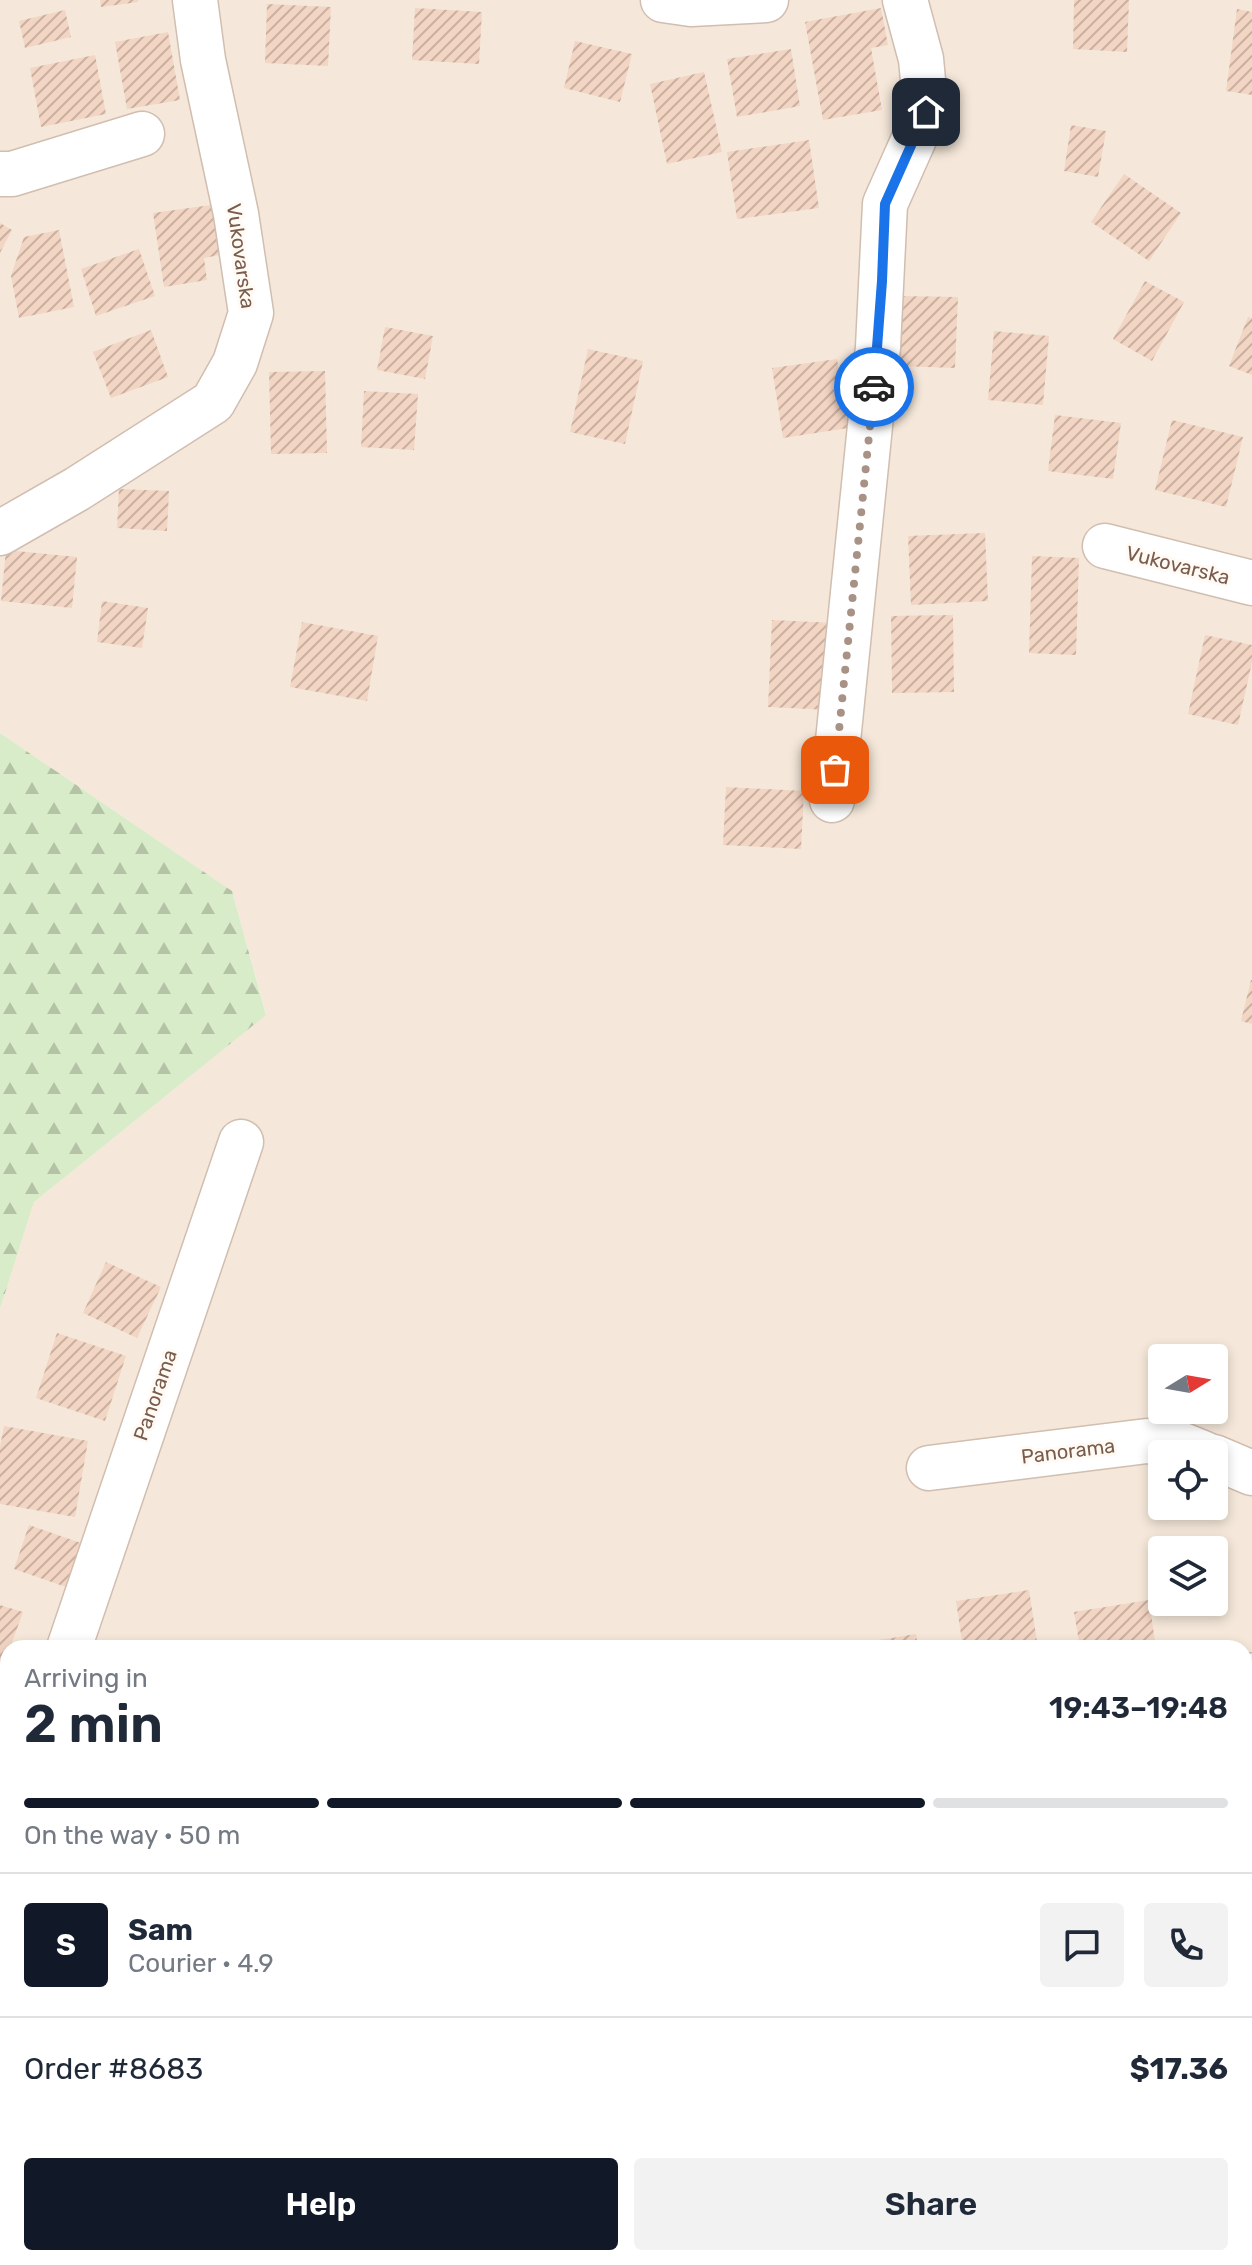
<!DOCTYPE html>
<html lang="en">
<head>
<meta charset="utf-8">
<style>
  body { margin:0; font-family:Rubik,sans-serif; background:#f2f2f3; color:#1f2937; height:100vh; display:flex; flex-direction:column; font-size:30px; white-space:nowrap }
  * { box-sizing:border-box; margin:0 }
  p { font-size:26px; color:#747a83 }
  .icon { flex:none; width:44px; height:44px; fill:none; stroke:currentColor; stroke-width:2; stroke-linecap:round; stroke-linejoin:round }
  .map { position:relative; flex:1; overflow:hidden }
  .sheet { position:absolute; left:0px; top:1640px; width:1252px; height:626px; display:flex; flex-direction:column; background:#fff; border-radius:24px 24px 0 0; box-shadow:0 4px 12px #0003 }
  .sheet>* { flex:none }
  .needle { width:52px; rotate:79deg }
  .buttons { position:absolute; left:1148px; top:1344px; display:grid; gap:16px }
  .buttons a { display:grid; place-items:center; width:80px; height:80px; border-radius:8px; background:#fff; box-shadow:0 4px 12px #0003; font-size:40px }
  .pin { position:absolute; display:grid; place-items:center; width:68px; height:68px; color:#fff; margin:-34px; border-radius:16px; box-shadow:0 4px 12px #0006 }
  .courier { position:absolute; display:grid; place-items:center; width:80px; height:80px; margin:-40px; border:6px solid #1a73e8; border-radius:50%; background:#fff; color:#222; box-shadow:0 2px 10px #0007 }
  .headline em { font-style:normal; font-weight:600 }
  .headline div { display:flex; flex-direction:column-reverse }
  .headline { display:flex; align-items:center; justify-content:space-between; height:136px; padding:0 24px }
  h1 { font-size:52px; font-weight:600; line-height:60px }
  .bar { display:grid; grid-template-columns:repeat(4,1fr); gap:12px 8px; align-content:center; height:96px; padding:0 24px }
  .bar i { height:10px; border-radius:6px; background:#e0e1e3 }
  .bar .active { background:#111827 }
  .bar p { grid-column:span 4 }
  .line { display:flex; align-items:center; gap:20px; padding:0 24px; border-top:2px solid #e0e1e3 }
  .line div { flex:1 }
  .round { display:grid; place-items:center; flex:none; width:84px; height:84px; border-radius:8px; background:#f2f2f3 }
  .button { display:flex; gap:16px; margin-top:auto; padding:16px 24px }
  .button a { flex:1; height:92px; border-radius:8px; background:#111827; color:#fff; font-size:32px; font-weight:600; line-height:92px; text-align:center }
  .button a+a { background:#f2f2f3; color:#1f2937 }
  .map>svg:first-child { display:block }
  .residential { fill:#f5e8da; fill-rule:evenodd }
  .forest { fill:url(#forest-firs) }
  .building { fill:url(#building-hatch) }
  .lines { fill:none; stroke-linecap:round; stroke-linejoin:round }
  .minor-casing { stroke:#d1beb0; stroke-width:47 }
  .minor { stroke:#fff; stroke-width:44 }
  .done { stroke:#a89285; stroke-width:8; stroke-dasharray:0 14.4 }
  .route { stroke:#1a73e8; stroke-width:10 }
  .labels { text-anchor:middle; stroke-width:6; stroke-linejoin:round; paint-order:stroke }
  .street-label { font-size:20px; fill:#7a5c4d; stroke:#fffaf3 }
</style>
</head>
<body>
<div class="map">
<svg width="1252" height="2265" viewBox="0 0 1252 2265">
  <defs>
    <pattern id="forest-firs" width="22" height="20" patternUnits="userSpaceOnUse" patternTransform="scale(2)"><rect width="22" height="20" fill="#d8ecc9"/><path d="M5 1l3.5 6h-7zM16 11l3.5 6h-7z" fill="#b4c2a5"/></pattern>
    <pattern id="building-hatch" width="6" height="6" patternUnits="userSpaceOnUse" patternTransform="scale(2)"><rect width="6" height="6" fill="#f3d5c3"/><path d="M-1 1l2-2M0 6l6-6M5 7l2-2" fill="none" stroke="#cab0a1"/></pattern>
  </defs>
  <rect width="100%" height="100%" fill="#fdf6ec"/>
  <!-- residential -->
  <path class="residential" d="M0,0H1252V2265H290L285,2258H1244V1648H8V1921L0,1912V1309L34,1202L266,1014L232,891L0,733ZM1162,1358H1214V1410H1162ZM1162,1454H1214V1506H1162ZM1162,1550H1214V1602H1162Z"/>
  <!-- forest -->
  <g class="forest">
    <path d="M0,733L232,891L266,1015L34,1202L0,1309Z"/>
    <path d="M0,1912L8,1921V2258H285L290,2265H0Z"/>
  </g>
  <!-- building -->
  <g class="building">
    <path d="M100,0H138V2L101,7Z"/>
    <path d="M1074,0H1129L1127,52L1073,49Z"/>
    <path d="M267,4L331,7L328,66L265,63Z"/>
    <path d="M415,8L482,12L479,64L412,60Z"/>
    <path d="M881,8L888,45L871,48L882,110L823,120L805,22Z"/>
    <path d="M1237,9L1252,12V95L1226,91Z"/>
    <path d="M65,10L71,37L25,48L19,21Z"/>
    <path d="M168,32L180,100L127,109L115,42Z"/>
    <path d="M575,41L632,54L620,102L564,88Z"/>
    <path d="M791,49L800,106L737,117L727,59Z"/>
    <path d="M95,55L106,114L41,127L30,68Z"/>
    <path d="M704,72L722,152L667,164L650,84Z"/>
    <path d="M1071,125L1106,131L1098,177L1064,171Z"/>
    <path d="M809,140L819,208L737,219L727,152Z"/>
    <path d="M1124,174L1181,213L1149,261L1091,222Z"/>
    <path d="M218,204L225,254L204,258L207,280L164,287L153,213Z"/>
    <path d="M0,223L12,230L0,253Z"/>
    <path d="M59,230L74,307L19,318L11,276L24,237Z"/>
    <path d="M139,249L155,296L96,316L81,269Z"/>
    <path d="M1145,281L1184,302L1152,361L1113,339Z"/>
    <path d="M901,296L958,297L955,368L899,366Z"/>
    <path d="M1248,317L1252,318V375L1229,366Z"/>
    <path d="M385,327L433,336L425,379L377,370Z"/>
    <path d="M151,330L168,377L111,398L93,352Z"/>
    <path d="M994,331L1049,336L1043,405L988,400Z"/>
    <path d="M588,349L643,361L625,444L570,432Z"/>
    <path d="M837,359L848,428L783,438L772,368Z"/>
    <path d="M325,371L327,453L271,454L269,372Z"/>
    <path d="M364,391L418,394L414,450L361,447Z"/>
    <path d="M1055,415L1121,423L1113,479L1048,471Z"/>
    <path d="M1172,420L1243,437L1226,507L1155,490Z"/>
    <path d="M119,489L169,491L167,531L117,528Z"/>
    <path d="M985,533L988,601L911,605L908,536Z"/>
    <path d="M6,550L77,557L72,608L1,601Z"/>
    <path d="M1032,556L1079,558L1076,655L1029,653Z"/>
    <path d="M102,601L148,608L142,648L97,642Z"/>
    <path d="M953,615L954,692L892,693L891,616Z"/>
    <path d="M772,620L835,623L830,710L768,707Z"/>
    <path d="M302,622L378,636L367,701L290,687Z"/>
    <path d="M1205,635L1252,645V662L1238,725L1188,714Z"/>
    <path d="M726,787L804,791L801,849L723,845Z"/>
    <path d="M1251,980H1252V1024L1241,1021Z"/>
    <path d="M106,1262L161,1287L137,1338L83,1313Z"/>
    <path d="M57,1333L126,1356L105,1421L36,1398Z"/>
    <path d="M4,1426L88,1441L75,1517L0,1504V1447Z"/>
    <path d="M29,1525L81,1543L66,1587L14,1569Z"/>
    <path d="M1029,1590L1038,1648H963L956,1601Z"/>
    <path d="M1149,1600L1156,1648H1080L1074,1612Z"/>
    <path d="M0,1605L23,1612L10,1648H8L0,1674Z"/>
    <path d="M916,1634L918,1648H845L844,1646Z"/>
  </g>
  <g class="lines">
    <!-- minor casing -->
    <g class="minor-casing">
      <g id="minor">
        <path d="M663,0L691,4L766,0"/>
        <path d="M0,174H12L142,134"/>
        <path d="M0,533L77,489L213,402L235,363L251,313L236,214L203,60L195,0"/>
        <path d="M1105,546L1252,583"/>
        <path d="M832,800L878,347L885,204L926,112L921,59L905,0"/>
        <path d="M1214,1457L1252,1473"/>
        <path d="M929,1468L1147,1441L1183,1445L1205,1454"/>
        <path d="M69,1648L241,1142"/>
        <path d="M1244,1675L1252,1676"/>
        <path d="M1244,1978L1252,1975"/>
      </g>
    </g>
    <!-- minor -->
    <use href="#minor" class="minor"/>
  </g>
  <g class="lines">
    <!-- done -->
    <path class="done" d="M835,770L874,387"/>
    <!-- route -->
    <path class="route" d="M874,387L882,281L885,204L926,112"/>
  </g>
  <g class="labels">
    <!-- street labels -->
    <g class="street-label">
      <text transform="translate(241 256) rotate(82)" y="7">Vukovarska</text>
      <text transform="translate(1178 565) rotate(14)" y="7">Vukovarska</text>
      <text transform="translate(155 1395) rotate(-71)" y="7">Panorama</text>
      <text transform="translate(1068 1451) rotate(-7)" y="7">Panorama</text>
    </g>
  </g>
</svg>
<div class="buttons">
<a><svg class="needle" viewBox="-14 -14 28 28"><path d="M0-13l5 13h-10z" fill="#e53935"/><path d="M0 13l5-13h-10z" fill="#747a83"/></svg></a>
<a><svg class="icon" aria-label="locate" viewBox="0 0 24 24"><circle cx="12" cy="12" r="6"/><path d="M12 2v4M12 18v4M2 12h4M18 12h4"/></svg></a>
<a><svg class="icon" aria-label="layers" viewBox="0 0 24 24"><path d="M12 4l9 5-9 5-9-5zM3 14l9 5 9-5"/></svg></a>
</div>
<div class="pin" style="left:835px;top:770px;background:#ea580c"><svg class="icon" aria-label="bag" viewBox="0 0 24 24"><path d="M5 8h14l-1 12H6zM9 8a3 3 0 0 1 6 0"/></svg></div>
<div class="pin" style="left:926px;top:112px;background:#1f2937"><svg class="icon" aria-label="home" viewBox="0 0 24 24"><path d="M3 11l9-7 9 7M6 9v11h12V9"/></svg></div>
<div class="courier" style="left:874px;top:387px"><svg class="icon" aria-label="car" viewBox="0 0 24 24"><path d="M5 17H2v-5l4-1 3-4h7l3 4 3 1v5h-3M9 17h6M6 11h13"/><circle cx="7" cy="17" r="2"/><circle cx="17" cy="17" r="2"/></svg></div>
<section class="sheet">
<div class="headline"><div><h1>2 min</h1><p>Arriving in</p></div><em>19:43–19:48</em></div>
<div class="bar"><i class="active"></i><i class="active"></i><i class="active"></i><i></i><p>On the way · 50 m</p></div>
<div class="line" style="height:144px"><b class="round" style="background:#111827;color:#fff">S</b><div><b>Sam</b><p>Courier · 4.9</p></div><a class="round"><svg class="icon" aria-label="chat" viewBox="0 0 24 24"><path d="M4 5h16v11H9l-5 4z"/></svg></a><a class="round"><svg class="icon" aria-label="phone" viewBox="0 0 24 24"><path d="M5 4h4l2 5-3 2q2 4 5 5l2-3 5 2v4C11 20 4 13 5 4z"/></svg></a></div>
<div class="line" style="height:104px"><div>Order #8683</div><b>$17.36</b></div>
<div class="button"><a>Help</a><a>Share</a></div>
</section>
</div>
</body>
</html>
